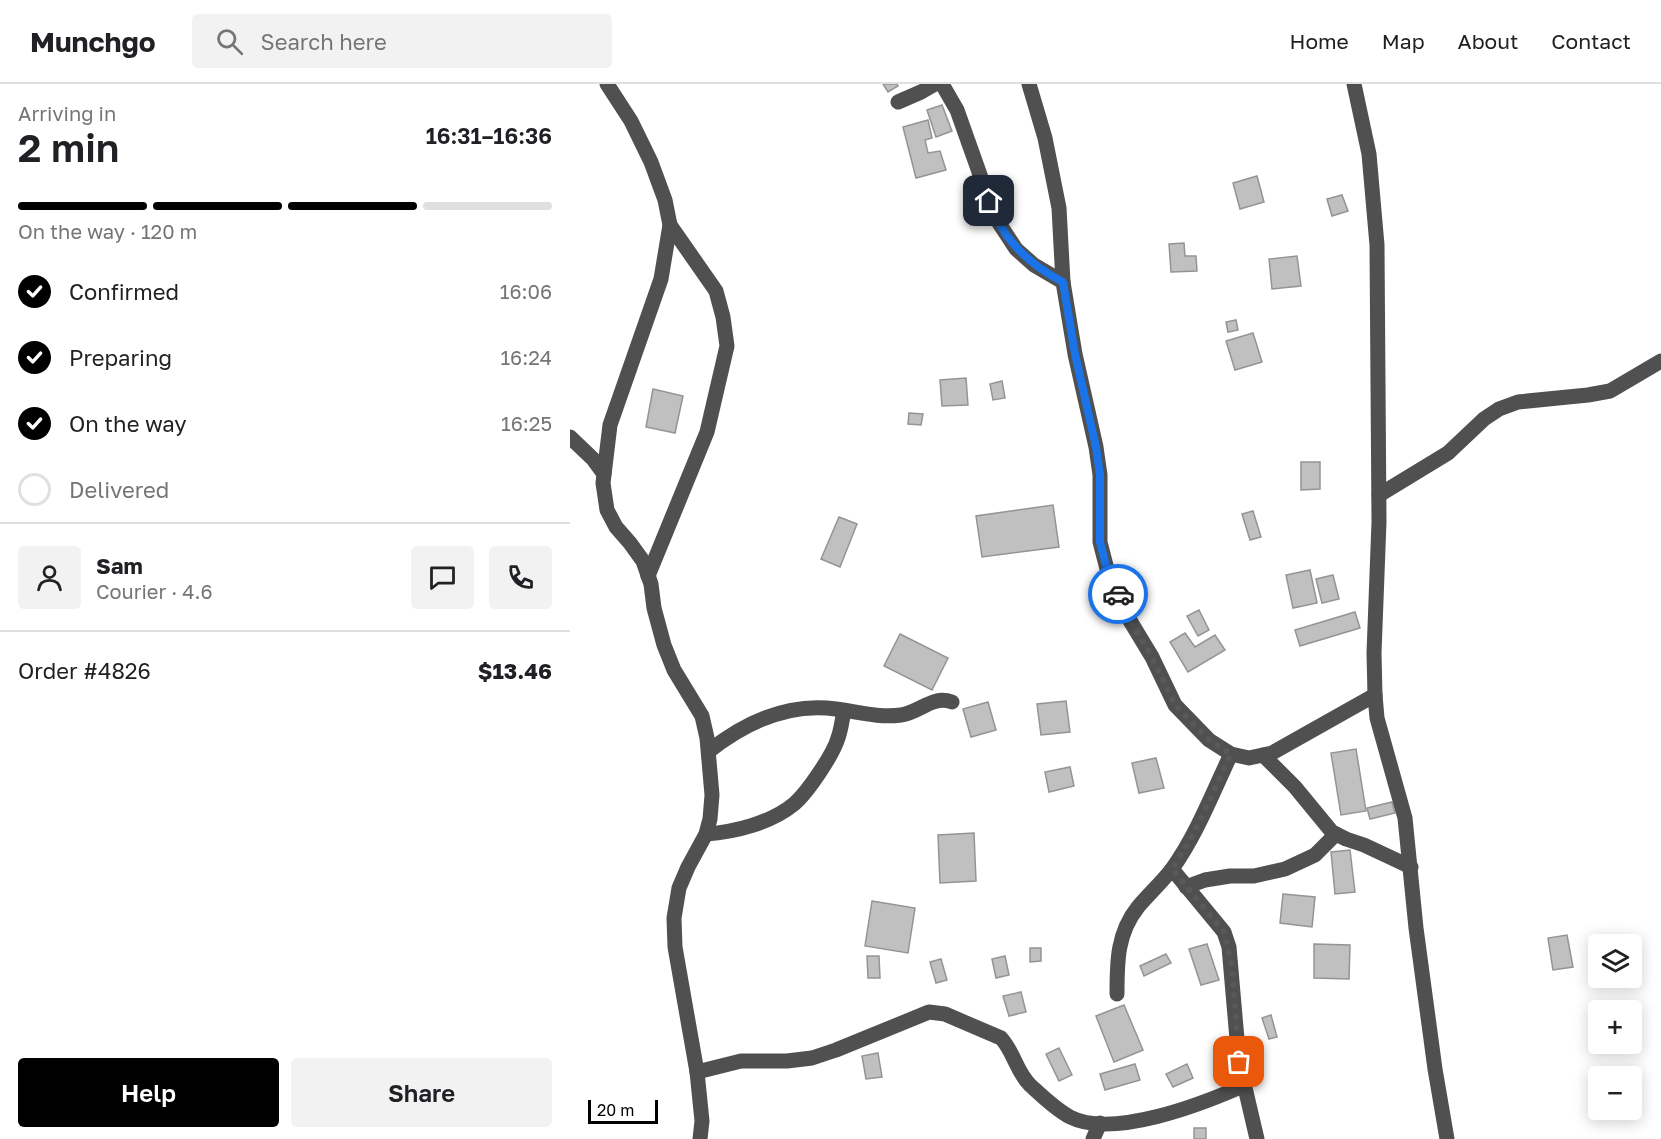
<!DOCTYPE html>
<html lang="en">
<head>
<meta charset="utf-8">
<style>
  body { margin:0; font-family:"Golos Text",sans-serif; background:#f2f2f2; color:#202124; height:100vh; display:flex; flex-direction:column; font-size:22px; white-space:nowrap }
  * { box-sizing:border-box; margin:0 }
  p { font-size:20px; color:#757577 }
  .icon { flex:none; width:33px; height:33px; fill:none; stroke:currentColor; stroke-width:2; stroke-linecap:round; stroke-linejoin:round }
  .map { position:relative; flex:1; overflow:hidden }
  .side { display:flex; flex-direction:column; background:#fff; width:570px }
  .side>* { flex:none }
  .buttons { position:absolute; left:1018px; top:850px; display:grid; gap:12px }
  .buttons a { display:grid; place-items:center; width:54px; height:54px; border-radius:6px; background:#fff; box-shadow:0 3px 15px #0003; font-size:30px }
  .scale { position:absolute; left:18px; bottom:15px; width:70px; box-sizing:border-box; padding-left:6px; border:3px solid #000; border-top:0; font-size:16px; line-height:21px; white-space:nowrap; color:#000; -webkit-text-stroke:4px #fff; paint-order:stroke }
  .pin { position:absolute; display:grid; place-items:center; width:51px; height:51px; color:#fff; margin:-26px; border-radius:12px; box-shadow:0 3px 9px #0006 }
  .courier { position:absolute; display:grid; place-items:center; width:60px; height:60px; margin:-30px; border:4px solid #1a73e8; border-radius:50%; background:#fff; color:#222; box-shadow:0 2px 8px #0007 }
  .headline em { font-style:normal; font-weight:600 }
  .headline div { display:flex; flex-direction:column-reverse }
  .headline { display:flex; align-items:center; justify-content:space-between; height:102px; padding:0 18px }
  h1 { font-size:39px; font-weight:600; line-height:45px }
  .bar { display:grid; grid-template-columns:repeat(4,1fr); gap:9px 6px; align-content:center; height:72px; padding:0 18px }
  .bar i { height:8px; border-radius:4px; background:#e0e0e0 }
  .bar .current { background:#000 }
  .bar p { grid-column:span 4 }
  .line { display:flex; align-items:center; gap:15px; padding:0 18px; border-top:2px solid #e0e0e0 }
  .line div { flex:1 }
  .round { display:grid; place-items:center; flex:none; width:63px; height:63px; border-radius:6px; background:#f2f2f2 }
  ol { padding:0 18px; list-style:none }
  li { display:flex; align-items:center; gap:18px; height:66px }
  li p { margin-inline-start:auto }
  li .icon { padding:6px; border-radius:50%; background:#000; color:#fff; stroke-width:4 }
  li:last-child { color:#757577 }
  li i { width:33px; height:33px; border:3px solid #e0e0e0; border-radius:50% }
  .action { display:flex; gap:12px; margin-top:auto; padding:12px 18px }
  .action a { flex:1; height:69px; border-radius:6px; background:#000; color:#fff; font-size:24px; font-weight:600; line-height:69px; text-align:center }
  .action a+a { background:#f2f2f2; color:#202124 }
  header { display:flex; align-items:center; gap:36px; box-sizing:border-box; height:84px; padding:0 30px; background:#fff; border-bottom:2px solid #e0e0e0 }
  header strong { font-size:28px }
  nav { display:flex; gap:33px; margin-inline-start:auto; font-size:21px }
  .search { width:420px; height:54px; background:#f2f2f2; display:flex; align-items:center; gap:15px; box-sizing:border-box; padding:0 21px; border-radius:6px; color:#757577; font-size:22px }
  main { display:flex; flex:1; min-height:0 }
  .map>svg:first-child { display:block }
  .building { fill:#c0c0c0; stroke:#949494; stroke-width:1.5 }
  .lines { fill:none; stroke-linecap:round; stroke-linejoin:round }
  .minor { stroke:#505050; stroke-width:15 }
  .done { stroke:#595959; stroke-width:6; stroke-dasharray:0 10.8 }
  .route { stroke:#1a73e8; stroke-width:8 }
</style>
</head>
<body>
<header>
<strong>Munchgo</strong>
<div class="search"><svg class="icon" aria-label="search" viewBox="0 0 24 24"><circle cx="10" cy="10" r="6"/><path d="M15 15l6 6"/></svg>Search here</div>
<nav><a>Home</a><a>Map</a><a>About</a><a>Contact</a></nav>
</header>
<main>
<section class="side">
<div class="headline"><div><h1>2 min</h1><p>Arriving in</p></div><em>16:31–16:36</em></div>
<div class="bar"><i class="current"></i><i class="current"></i><i class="current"></i><i></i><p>On the way · 120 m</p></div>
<ol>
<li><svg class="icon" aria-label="check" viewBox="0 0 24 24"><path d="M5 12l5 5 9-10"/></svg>Confirmed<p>16:06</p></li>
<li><svg class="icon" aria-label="check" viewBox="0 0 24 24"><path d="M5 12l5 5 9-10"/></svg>Preparing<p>16:24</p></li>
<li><svg class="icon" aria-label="check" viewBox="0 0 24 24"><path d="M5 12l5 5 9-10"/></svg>On the way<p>16:25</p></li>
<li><i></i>Delivered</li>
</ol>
<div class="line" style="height:108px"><a class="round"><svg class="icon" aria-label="person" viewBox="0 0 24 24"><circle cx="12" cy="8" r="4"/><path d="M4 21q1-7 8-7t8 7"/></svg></a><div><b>Sam</b><p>Courier · 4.6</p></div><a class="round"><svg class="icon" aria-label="chat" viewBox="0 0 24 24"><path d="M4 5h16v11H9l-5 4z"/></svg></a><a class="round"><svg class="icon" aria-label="phone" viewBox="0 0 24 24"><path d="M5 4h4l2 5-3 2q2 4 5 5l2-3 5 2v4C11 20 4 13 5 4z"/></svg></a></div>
<div class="line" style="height:78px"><div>Order #4826</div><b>$13.46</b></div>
<div class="action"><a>Help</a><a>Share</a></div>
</section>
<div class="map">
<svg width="1091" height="1055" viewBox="0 0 1091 1055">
  <rect width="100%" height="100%" fill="#fff"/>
  <!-- building -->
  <g class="building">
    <path d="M313,0H327L328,2L318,8Z"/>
    <path d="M372,21L382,47L366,53L357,26Z"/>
    <path d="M358,36L362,54L355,56L358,69L370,67L376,86L346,94L333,43Z"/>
    <path d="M687,92L694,118L670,125L663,99Z"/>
    <path d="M772,111L778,127L762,132L757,115Z"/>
    <path d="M614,159L615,172H626L627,187L601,188L599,160Z"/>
    <path d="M727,172L731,202L702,205L699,175Z"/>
    <path d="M666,236L668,246L658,248L656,238Z"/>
    <path d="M683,249L692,278L665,286L656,257Z"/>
    <path d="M396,294L398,321L372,322L370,296Z"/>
    <path d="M432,297L435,314L423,316L420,300Z"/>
    <path d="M83,305L113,312L105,349L76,343Z"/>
    <path d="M339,329L353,330L351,341L338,340Z"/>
    <path d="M731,378H750V405L731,406Z"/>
    <path d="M483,421L489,463L412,473L406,432Z"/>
    <path d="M683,427L691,453L680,456L672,430Z"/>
    <path d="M269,433L287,440L270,483L251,475Z"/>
    <path d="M740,486L747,519L723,524L716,491Z"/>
    <path d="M763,491L769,515L752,519L746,495Z"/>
    <path d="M629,526L639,546L628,552L617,532Z"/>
    <path d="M785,528L790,544L730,562L725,546Z"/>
    <path d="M615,549L625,563L645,551L655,566L618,588L600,558Z"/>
    <path d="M330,550L378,574L362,606L314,582Z"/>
    <path d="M496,617L500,648L471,651L467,620Z"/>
    <path d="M418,618L426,646L401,653L393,625Z"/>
    <path d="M786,665L796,727L771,731L761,669Z"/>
    <path d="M586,674L594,704L569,709L562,679Z"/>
    <path d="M500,683L504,702L479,708L475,688Z"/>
    <path d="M822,718L825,729L800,735L797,724Z"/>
    <path d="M404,749L406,797L370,799L368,751Z"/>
    <path d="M780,766L785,808L765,810L761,768Z"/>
    <path d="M713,810L745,813L742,843L710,839Z"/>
    <path d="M302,817L345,824L338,869L295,862Z"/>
    <path d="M997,851L1003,883L983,886L978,854Z"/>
    <path d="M637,860L649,896L631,901L619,865Z"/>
    <path d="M744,860L780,861L779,895L744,894Z"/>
    <path d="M460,864H471V877L460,878Z"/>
    <path d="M596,870L601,879L574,892L570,882Z"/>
    <path d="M297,872H309L310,894H298Z"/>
    <path d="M435,872L439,891L426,894L422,875Z"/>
    <path d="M371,875L377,896L366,899L360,878Z"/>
    <path d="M451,908L456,928L439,932L433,912Z"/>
    <path d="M554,921L573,966L544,978L526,932Z"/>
    <path d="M701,931L707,953L699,955L692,934Z"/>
    <path d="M489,964L502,991L489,997L476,970Z"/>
    <path d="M308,969L312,993L296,995L292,972Z"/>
    <path d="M565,980L570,996L535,1006L530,990Z"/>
    <path d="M617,980L623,994L603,1003L596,990Z"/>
    <rect x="624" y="1044" width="12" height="11"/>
  </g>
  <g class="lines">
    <!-- minor -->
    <g class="minor">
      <path d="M37,0L61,37L81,78L95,116L100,141L91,195L40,341L33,399L37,426L46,443L60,459L73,477L81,500L84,524L94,561L104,586L132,632L137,654L142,711L140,735L136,750L118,783L109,804L104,834L105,863L127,988L132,1037L130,1055"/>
      <path d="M372,0L387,26L425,133L446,165L464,181L493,198"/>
      <path d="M459,0L475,54L489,124L493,198L505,270L526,363L530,391V458L538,489L559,535L582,573L605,621L639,656L661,670L679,674L702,669L805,611"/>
      <path d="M784,0L799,70L807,161L809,438L804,569L805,611L807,634L835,734L846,844L865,985L877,1055"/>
      <path d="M328,18L351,8L365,0"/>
      <path d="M0,353L23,375L34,390"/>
      <path d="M809,411L878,369L914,335L929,325L948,318L1018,311L1040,307L1091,277"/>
      <path d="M78,492L137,348L157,262L153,233L146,207L100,141"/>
      <path d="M139,667C176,638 218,618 266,625C288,628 309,634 331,631C351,628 362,611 382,618"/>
      <path d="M693,671L725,703L762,748L776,755L794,761L841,783"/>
      <path d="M136,750C165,748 201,739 224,720C237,709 263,671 268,654C271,646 272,636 274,627"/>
      <path d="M602,785L654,848L659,863L669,978L687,1055"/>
      <path d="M616,803L635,796L660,792H684L715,785L745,771L766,750"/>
      <path d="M547,910C547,878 547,849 568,823C579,810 592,798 602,785C627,750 643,708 661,670"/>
      <path d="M127,988L171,977H217L242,974L266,966L359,928L375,930L431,954C444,968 446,987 460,1001C472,1012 485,1025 500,1033C543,1055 632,1020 673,1002"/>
      <path d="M523,1055L530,1039"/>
    </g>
  </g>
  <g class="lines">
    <!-- done -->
    <path class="done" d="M548,510L559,535L582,573L605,621L639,656L661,670L623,751L602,785L654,848L662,881L669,978"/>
    <!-- route -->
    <path class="route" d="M419,117C432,155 458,180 493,198L505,270L526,363L530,391V458L538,489L548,510"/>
  </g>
</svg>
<div class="buttons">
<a><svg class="icon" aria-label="layers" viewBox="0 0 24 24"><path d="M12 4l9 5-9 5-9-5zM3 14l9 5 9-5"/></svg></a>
<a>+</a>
<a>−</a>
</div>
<div class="scale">20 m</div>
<div class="pin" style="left:669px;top:978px;background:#ea580c"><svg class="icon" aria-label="bag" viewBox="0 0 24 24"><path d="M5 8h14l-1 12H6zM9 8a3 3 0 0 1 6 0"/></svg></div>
<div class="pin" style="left:419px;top:117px;background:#1f2937"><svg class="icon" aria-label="home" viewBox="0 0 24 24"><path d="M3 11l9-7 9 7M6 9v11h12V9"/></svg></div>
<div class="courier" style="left:548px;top:510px"><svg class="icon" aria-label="car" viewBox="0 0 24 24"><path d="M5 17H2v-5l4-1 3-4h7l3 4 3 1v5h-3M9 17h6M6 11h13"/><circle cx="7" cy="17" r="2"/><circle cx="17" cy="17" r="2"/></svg></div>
</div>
</main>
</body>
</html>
